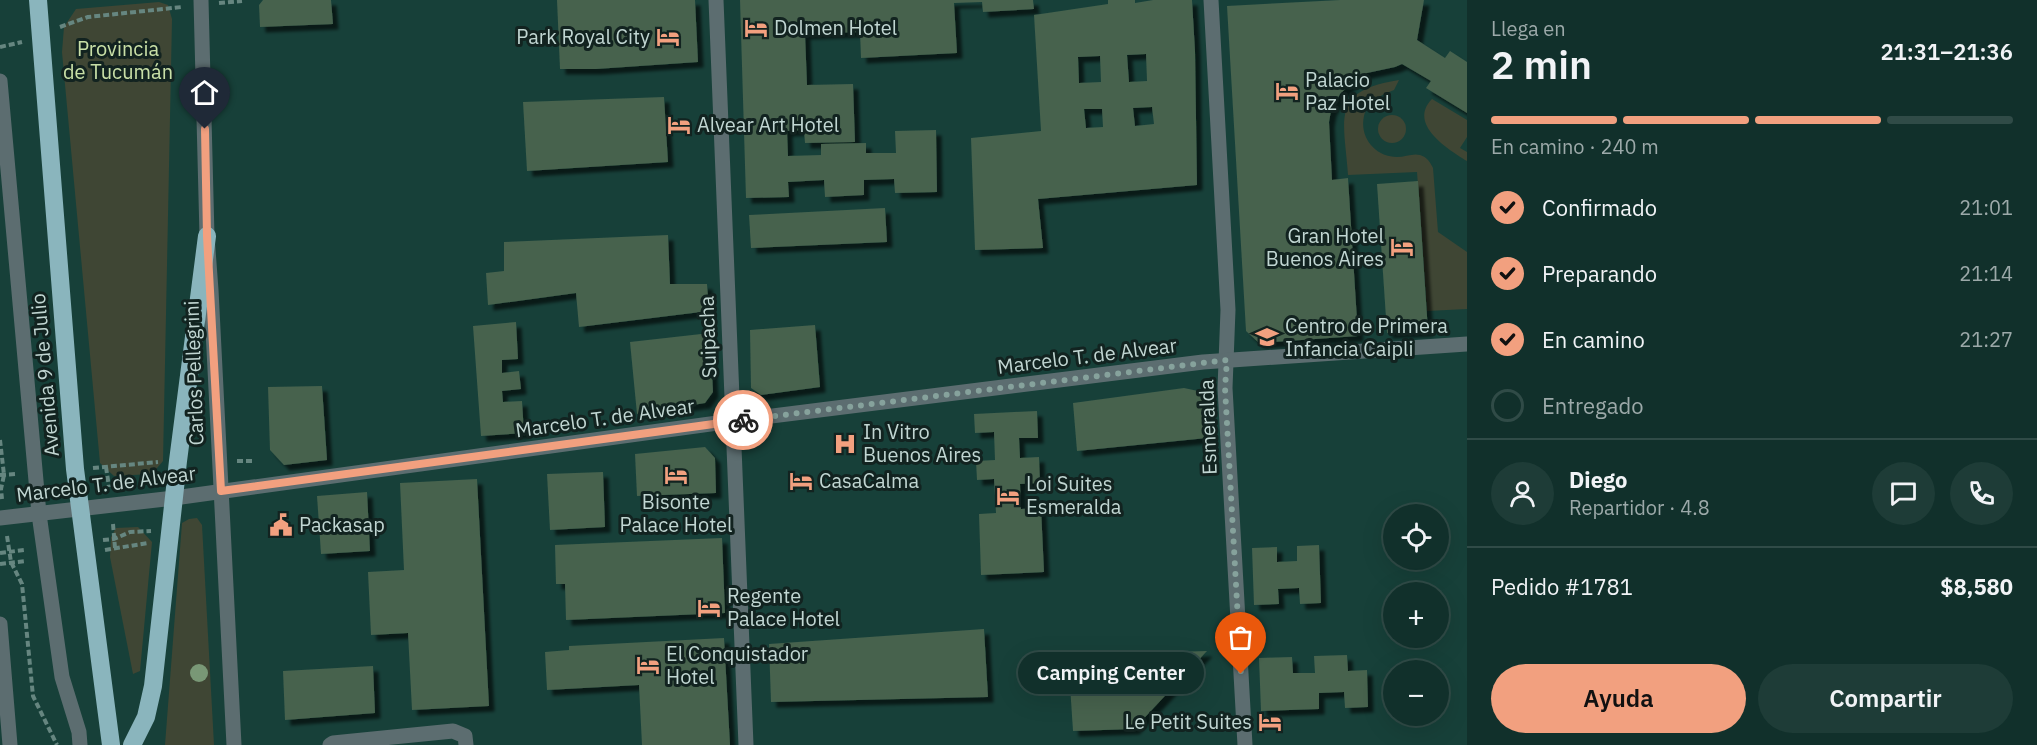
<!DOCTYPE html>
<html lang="es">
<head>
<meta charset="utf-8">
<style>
  body { margin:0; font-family:"IBM Plex Sans",sans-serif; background:#1e3c37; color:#f1f3f6; height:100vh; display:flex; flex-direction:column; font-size:22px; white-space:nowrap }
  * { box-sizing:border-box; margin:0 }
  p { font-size:20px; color:#9ca9a9 }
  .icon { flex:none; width:33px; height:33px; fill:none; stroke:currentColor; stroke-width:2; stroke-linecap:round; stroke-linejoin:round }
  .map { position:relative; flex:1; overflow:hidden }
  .drawer { display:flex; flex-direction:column; background:#11302b; width:570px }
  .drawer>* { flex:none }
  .buttons { position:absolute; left:1383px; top:504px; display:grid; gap:12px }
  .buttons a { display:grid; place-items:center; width:66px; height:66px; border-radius:50%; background:#11302b; box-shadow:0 6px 24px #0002,0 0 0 2px #304b47; font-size:30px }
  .pin { position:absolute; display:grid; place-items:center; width:51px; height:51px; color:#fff; margin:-62px -26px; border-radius:50% 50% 50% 0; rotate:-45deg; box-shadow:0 0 6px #0007 }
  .pin .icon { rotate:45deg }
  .courier { position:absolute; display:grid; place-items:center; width:60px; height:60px; margin:-30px; border:4px solid #f2a07f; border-radius:50%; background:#fff; color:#222; box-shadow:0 2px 8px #0007 }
  .bubble { position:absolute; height:42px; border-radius:21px; background:#11302b; box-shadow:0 6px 24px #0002,0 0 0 2px #304b47; font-size:20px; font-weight:600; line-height:42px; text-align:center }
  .summary em { font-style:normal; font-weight:600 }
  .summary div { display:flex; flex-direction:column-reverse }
  .summary { display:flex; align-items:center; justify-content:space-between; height:102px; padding:0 24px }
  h1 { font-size:39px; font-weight:600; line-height:45px }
  .bar { display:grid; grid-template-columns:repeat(4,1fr); gap:9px 6px; align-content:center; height:72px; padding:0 24px }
  .bar i { height:8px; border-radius:4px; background:#304b47 }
  .bar .current { background:#f2a07f }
  .bar p { grid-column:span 4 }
  .line { display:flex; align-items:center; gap:15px; padding:0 24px; border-top:2px solid #304b47 }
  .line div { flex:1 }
  .round { display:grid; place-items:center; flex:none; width:63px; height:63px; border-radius:32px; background:#1e3c37 }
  ol { padding:0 24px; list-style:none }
  li { display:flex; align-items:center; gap:18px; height:66px }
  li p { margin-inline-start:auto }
  li .icon { padding:6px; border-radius:50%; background:#f2a07f; color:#111; stroke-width:4 }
  li:last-child { color:#9ca9a9 }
  li i { width:33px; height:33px; border:3px solid #304b47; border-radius:50% }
  .primary-button { display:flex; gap:12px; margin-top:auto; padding:12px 24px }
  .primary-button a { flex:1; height:69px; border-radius:36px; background:#f2a07f; color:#111; font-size:24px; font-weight:600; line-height:69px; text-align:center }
  .primary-button a+a { background:#1e3c37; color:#f1f3f6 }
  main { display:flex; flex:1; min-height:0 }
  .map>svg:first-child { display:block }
  .green { fill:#3f4634 }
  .building { fill:#46624e; fill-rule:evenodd; filter:url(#shadow) }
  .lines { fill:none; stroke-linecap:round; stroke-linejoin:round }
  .path { stroke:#668680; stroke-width:4; stroke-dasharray:6 3; stroke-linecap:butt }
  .minor { stroke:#5c6d70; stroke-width:15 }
  .highway { stroke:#8ab5bd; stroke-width:18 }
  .tree { fill:#799876 }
  .done { stroke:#86a29c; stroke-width:6; stroke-dasharray:0 10.8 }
  .route { stroke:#f2a07f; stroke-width:8 }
  .labels { text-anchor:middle; stroke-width:6; stroke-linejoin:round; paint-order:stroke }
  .poi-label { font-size:20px; fill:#c1d6d2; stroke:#122320; text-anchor:start }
  .park-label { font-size:20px; fill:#c9e0a7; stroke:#122320 }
  .street-label { font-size:20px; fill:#c1d6d2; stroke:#122320 }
</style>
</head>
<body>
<main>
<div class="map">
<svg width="1467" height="745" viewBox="0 0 1467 745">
  <defs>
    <filter id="shadow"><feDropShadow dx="5.5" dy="5.5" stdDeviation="1.5" flood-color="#0009"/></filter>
  </defs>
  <rect width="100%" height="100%" fill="#174039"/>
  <!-- green -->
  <g class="green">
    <path d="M159,2L168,5L172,19L163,461L152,474L114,476L100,463L62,52L64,27L76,9Z"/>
    <path d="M1399,80L1394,90C1381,95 1368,101 1364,116C1359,138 1376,157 1397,157C1405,157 1413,153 1420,155C1427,157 1430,162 1433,168L1438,232L1467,252V309L1427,311L1417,172L1348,175C1344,118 1330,91 1399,80Z"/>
    <path d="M1432,99L1467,120V137L1460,148L1467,152V161C1449,150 1407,124 1432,99Z"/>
    <circle cx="1392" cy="129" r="14"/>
    <path d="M197,518L202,525L214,745H165L182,523L189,519Z"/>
    <path d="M138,527L152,542L140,671L133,674L110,557L111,537L116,528Z"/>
  </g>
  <!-- building -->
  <g class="building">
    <path d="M263,0H331L333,24L260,27L259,5Z"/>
    <path d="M557,0H695L698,62L596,69H560Z"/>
    <path d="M740,0H1033L1034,9L983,12L982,2L954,3L957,53L861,58L860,32L805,34L807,85L853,84L855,142L805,143L804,130L787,131L788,156L821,155V144L866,143V153H896L895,131L936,130L937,192L895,193L894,179L864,180V195L825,197L824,180L788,182L789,197L746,198Z"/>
    <path d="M1108,0H1135V3L1153,0H1192L1195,51L1197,185L1038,199L1043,248L975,250L971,138L1041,131L1034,15L1108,4ZM1146,54L1147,81L1129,82L1127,55ZM1100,56L1101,82L1079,83L1078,57ZM1152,107L1154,124L1135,126L1133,108ZM1084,109H1102L1103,127L1086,128Z"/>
    <path d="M1340,0H1424L1417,40L1445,58L1450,51L1467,62V113L1426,88L1431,81L1402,64L1395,67L1367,73L1357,78L1340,94L1331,111L1329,122L1332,180L1348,178L1358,336L1259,343L1246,331L1227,6Z"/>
    <path d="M664,97L668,162L527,171L523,102Z"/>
    <path d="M1418,181L1428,331L1387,333L1377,184Z"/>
    <path d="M885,208L887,242L751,248L749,215Z"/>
    <path d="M668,235L670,284H707L709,311L579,327L576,293L488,305L486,273L504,271V242Z"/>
    <path d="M516,322L518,359L502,360V373L519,371L521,389L502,391L503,402L522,401L524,433L481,436L473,326Z"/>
    <path d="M815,325L820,387L761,395L751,388L750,330Z"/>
    <path d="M710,333L713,392L705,403L637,414L630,342Z"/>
    <path d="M322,386L327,460L284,465L270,450L268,387Z"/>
    <path d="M1184,388L1198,391L1205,401L1207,438L1077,451L1073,403Z"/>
    <path d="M1037,411L1038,438H1019L1020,458L1039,457L1040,483L1020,484L1021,509L1041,508L1044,572L981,575L979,514L996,513L994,479L977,480L976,461L995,460L994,432L975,433L974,414Z"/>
    <path d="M705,447L715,458L716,493L637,496L635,454Z"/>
    <path d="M603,472L605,527L550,530L547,474Z"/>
    <path d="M477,479L489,706L412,710L408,633L371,635L368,572L404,570L400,483Z"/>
    <path d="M367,492L370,551L321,554L317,496Z"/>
    <path d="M722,538L725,613L566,620L565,584H556L555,545Z"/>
    <path d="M1319,545L1321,603L1300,604L1299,588L1278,589L1279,604L1254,605L1252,548L1277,547V562L1297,561V546Z"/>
    <path d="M984,629L988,697L771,702L769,644Z"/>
    <path d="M724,638L730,745H642L639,685L547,690L545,652L569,650V646Z"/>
    <path d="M1207,651L1134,729L1073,731L1068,655Z"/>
    <path d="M1347,655L1348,671L1367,670L1368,707L1345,708L1344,692L1319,693V709L1261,711L1259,658L1292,657L1293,673H1315L1314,656Z"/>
    <path d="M373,666L375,713L285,720L283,671Z"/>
  </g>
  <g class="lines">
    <!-- path -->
    <g class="path">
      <path d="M219,3L242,1"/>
      <path d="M60,27L88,17L182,7"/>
      <path d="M0,47L22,42"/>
      <path d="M0,440L4,475L1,489L2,499"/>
      <path d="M237,461H253"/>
      <path d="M106,467L109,487"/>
      <path d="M93,468L158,462"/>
      <path d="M0,475L17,474"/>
      <path d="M113,524L115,548"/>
      <path d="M7,536L11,562L22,584L33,696L57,745"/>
      <path d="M103,540L114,539L130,532L151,531"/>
      <path d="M105,550L148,543"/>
      <path d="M0,553L24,550"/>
      <path d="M0,564L26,561"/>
    </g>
    <!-- minor -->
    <g class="minor">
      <path d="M201,0L207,236L211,290L234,745"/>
      <path d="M716,0L746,745"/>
      <path d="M1211,0L1228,310L1225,388L1245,745"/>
      <path d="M0,81L39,514L62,677L79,732L80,745"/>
      <path d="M0,518L174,498L732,421L1203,362L1467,344"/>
      <path d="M0,624L10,745"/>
      <path d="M330,745L333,743L453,731L465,736L466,745"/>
    </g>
    <!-- highway -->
    <g class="highway">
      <path d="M38,0L75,469L111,745"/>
      <path d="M132,745L146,717L153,686L178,461L207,236"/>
    </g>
  </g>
  <!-- trees -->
  <circle class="tree" cx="199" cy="673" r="9"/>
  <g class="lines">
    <!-- done -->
    <path class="done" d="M743,420L1227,360L1225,388L1241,674"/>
    <!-- route -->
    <path class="route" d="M205,129L207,236L221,491L743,420"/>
  </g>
  <!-- icons -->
  <defs>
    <g id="hotel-bare" transform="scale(1.8)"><path d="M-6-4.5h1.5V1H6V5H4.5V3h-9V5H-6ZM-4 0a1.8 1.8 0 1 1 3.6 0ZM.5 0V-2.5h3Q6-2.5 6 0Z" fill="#f2a07f" stroke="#122320" stroke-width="2.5" paint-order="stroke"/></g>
    <g id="school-bare" transform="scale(1.8)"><path d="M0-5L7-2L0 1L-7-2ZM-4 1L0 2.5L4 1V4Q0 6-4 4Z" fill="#f2a07f" stroke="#122320" stroke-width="2.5" paint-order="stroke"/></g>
    <g id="hospital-bare" transform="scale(1.8)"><path d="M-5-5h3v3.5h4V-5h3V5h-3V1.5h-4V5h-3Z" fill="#f2a07f" stroke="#122320" stroke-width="2.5" paint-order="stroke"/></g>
    <g id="civic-bare" transform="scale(1.8)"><path d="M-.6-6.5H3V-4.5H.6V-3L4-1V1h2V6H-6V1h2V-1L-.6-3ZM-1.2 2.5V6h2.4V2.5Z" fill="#f2a07f" stroke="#122320" stroke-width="2.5" paint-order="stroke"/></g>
  </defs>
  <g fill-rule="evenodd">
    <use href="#hotel-bare" x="756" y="28"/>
    <use href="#hotel-bare" x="668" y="37"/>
    <use href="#hotel-bare" x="1287" y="91"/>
    <use href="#hotel-bare" x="679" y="125"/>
    <use href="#hotel-bare" x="1402" y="247"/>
    <use href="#school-bare" x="1267" y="337"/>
    <use href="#hospital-bare" x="845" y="444"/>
    <use href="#hotel-bare" x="676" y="475"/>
    <use href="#hotel-bare" x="801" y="481"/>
    <use href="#hotel-bare" x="1008" y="496"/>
    <use href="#civic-bare" x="281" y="525"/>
    <use href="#hotel-bare" x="709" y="608"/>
    <use href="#hotel-bare" x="648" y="665"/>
    <use href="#hotel-bare" x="1270" y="722"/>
  </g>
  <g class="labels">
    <!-- poi labels -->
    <g class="poi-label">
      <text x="774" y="35">Dolmen Hotel</text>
      <text x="650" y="44" text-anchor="end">Park Royal City</text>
      <text x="1305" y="87">Palacio<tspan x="1305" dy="23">Paz Hotel</tspan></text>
      <text x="697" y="132">Alvear Art Hotel</text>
      <text x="1384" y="243" text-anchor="end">Gran Hotel<tspan x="1384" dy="23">Buenos Aires</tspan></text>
      <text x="1285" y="333">Centro de Primera<tspan x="1285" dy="23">Infancia Caipli</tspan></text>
      <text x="863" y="439">In Vitro<tspan x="863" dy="23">Buenos Aires</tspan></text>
      <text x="819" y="488">CasaCalma</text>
      <text x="1026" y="491">Loi Suites<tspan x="1026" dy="23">Esmeralda</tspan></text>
      <text x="676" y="509" text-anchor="middle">Bisonte<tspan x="676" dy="23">Palace Hotel</tspan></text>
      <text x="299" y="532">Packasap</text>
      <text x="727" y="603">Regente<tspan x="727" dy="23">Palace Hotel</tspan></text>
      <text x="666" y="661">El Conquistador<tspan x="666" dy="23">Hotel</tspan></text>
      <text x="1252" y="729" text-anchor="end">Le Petit Suites</text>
    </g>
    <!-- park labels -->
    <g class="park-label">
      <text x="118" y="56">Provincia<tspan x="118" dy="23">de Tucumán</tspan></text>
    </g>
    <!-- street labels -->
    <g class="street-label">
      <text transform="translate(708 337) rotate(-92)" y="7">Suipacha</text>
      <text transform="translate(1087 356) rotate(-7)" y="7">Marcelo T. de Alvear</text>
      <text transform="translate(194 373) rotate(-92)" y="7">Carlos Pellegrini</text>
      <text transform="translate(45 375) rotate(-95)" y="7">Avenida 9 de Julio</text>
      <text transform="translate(605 418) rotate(-8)" y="7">Marcelo T. de Alvear</text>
      <text transform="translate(1208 427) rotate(-92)" y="7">Esmeralda</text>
      <text transform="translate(106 484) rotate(-7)" y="7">Marcelo T. de Alvear</text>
    </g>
  </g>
</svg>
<div class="buttons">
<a><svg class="icon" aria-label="locate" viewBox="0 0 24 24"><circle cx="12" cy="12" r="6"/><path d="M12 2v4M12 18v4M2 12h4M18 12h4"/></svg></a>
<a>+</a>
<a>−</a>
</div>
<div class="pin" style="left:1241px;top:674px;background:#ea580c"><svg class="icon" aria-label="bag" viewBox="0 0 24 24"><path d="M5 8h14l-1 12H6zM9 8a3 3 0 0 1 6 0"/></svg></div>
<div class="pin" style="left:205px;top:129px;background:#1f2937"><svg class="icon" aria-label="home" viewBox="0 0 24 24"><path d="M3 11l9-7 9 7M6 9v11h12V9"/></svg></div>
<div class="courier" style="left:743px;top:420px"><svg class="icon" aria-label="bike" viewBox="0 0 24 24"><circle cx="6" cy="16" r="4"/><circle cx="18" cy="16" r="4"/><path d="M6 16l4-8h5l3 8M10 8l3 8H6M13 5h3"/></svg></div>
<div class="bubble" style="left:1018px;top:652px;width:186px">Camping Center</div>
</div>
<section class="drawer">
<div class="summary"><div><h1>2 min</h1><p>Llega en</p></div><em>21:31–21:36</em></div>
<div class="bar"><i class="current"></i><i class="current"></i><i class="current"></i><i></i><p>En camino · 240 m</p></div>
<ol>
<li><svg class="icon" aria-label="check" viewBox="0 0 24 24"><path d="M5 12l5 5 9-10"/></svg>Confirmado<p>21:01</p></li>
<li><svg class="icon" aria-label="check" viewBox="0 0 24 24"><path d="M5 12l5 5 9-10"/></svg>Preparando<p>21:14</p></li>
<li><svg class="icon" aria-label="check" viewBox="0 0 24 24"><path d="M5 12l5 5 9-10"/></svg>En camino<p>21:27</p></li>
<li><i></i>Entregado</li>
</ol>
<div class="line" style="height:108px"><a class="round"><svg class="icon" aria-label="person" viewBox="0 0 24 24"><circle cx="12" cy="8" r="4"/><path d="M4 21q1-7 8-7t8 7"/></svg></a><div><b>Diego</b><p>Repartidor · 4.8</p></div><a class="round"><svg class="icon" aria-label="chat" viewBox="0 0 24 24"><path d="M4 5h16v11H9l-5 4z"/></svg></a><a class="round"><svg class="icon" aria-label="phone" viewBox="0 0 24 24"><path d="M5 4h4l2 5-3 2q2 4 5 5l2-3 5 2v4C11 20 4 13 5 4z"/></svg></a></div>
<div class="line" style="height:78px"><div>Pedido #1781</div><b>$8,580</b></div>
<div class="primary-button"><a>Ayuda</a><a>Compartir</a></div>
</section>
</main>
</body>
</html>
